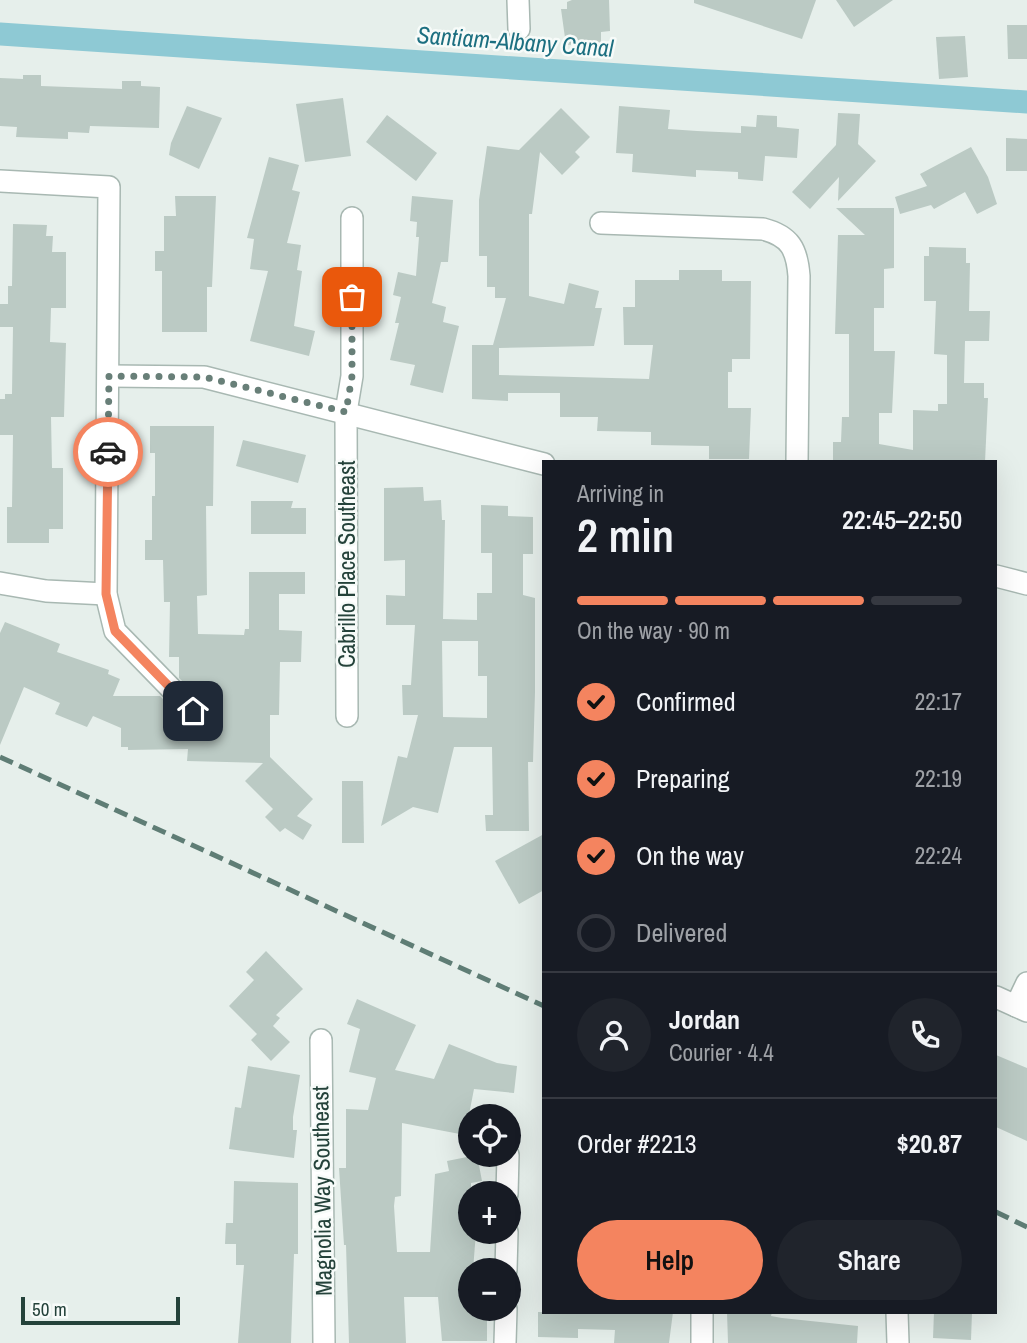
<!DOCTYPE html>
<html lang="en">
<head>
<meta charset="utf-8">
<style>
  body { margin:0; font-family:"Archivo Narrow",sans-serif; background:#20242c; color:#f1f3f6; height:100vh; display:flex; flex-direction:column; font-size:26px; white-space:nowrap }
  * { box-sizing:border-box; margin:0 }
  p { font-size:23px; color:#9ea1a6 }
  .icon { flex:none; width:38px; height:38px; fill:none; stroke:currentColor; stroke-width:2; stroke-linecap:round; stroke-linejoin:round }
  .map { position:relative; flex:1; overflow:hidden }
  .drawer { position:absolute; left:542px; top:460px; width:455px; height:854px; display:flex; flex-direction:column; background:#171b24; border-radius:0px; box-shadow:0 7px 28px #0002 }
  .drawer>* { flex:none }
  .tools { position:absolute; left:458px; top:1104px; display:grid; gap:14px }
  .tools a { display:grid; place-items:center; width:63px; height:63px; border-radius:50%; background:#171b24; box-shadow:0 7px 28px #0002; font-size:35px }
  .scale { position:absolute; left:21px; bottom:18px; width:159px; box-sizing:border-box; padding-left:7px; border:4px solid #24423a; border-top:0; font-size:19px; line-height:24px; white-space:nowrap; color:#24423a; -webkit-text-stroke:5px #f7fbf9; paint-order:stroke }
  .pin { position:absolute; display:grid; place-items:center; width:60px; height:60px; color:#fff; margin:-30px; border-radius:14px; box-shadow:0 4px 10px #0006 }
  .courier { position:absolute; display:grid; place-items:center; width:70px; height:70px; margin:-35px; border:5px solid #f4845f; border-radius:50%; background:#fff; color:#222; box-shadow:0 2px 9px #0007 }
  .headline em { font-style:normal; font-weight:600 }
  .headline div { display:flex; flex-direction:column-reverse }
  .headline { display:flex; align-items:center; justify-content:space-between; height:119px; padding:0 35px }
  h1 { font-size:46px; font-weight:600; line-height:52px }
  .bar { display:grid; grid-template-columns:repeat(4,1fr); gap:10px 7px; align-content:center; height:84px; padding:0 35px }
  .bar i { height:9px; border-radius:5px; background:#363941 }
  .bar .selected { background:#f4845f }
  .bar p { grid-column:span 4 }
  .line { display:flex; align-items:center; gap:18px; padding:0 35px; border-top:2px solid #363941 }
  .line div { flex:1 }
  .round { display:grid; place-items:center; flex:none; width:74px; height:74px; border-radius:37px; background:#20242c }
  ol { padding:0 35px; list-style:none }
  li { display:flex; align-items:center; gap:21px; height:77px }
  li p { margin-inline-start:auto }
  li .icon { padding:7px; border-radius:50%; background:#f4845f; color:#111; stroke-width:4 }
  li:last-child { color:#9ea1a6 }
  li i { width:38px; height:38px; border:4px solid #363941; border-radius:50% }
  .primary-button { display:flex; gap:14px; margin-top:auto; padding:14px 35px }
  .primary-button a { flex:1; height:80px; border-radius:42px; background:#f4845f; color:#111; font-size:28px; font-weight:600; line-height:80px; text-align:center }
  .primary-button a+a { background:#20242c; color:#f1f3f6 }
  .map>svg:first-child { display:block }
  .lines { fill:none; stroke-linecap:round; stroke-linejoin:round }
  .canal { stroke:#8ec9d4; stroke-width:23 }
  .building { fill:#bbcac4; fill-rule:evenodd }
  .minor-casing { stroke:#a8b8b2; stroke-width:24 }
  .minor { stroke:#fff; stroke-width:21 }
  .rail { stroke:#5f7d75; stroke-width:5; stroke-dasharray:14 7; stroke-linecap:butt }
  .done { stroke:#687f78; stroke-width:7; stroke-dasharray:0 12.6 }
  .route { stroke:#f4845f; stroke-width:9 }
  .labels { text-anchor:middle; stroke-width:5; stroke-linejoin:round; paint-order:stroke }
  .street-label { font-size:23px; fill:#24423a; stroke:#f7fbf9 }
  .water-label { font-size:24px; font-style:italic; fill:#1c6f80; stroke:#f7fbf9 }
</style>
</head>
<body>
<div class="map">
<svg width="1027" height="1343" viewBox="0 0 1027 1343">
  <rect width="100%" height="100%" fill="#e6efeb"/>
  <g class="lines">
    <!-- canal -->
    <path class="canal" d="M0,34L1027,102"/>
  </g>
  <!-- building -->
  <g class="building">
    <path d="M572,0H609L610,31L601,32V43L566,45L561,9H567V2Z"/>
    <path d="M694,0H816L802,39L694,3Z"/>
    <path d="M836,0H893L854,27Z"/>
    <path d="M1007,25H1027V59H1008Z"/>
    <path d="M965,36L968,77L939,79L936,37Z"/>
    <path d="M23,75H41V86L122,89V81H141V86L160,87L159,128L90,126L89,133L68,132V139L16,137L17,127L0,126V78L23,79Z"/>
    <path d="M343,98L351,156L305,162L296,104Z"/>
    <path d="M187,106L222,118L199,169L169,155L171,143Z"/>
    <path d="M619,106L670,110L668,129L697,131L741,133V126L756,127L757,115L777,116V127L799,129L797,158L765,156L763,181L738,179V172L696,170V177L632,172L633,154L616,153Z"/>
    <path d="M561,108L590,137L575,152L580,157L562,175L540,152L532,214H529V296L564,304L569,283L599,291L595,308H602L594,346L499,348V375L649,379L653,345H624L623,307H635V280H679V270H722V281H751L750,359H732V372H728V408H751L749,459H709V446L651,445V432L597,431L598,417H560V393H508V401L472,399V345H493L506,298H495V287H487V256H479V200L487,146L519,150Z"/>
    <path d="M838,113L860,114L858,144L876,161L838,201L839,177L810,209L792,192L836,145Z"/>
    <path d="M387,115L437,153L416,181L366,142Z"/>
    <path d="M1006,138L1027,139V171H1006Z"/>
    <path d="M971,147L988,177L997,204L977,214L965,192L934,209L931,205L900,214L895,197L927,186L920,174Z"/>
    <path d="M269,157L299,165L292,190L300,192L287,243L301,245L297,270L302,271L294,326L315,331L309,356L250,341L268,271L250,269L254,239L247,238Z"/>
    <path d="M175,196H216L212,287H207V332H162V271H155V251H164V216H176Z"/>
    <path d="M412,196L453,200L448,262H441L432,303L446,307L443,322L459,326L443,393L410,385L415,365L390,360L399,323H395L401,297L393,295L398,272L416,276L419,237H416L417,222L410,221Z"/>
    <path d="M836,208H894V268L884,269V308H874V351H895L892,413H879V444L913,450V410L938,411V404H947V355L934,354L936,301H924V256H929V247L966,248V263H970L969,311H990L989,341H965L964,383H984V398H988L985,462H833V442H841L842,417H849V334H835L838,235H865Z"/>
    <path d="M13,224L47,225L46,236H53L52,252H66V308H51L50,342L66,343L64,417H51L52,468H63V529H49V543H7V507H12L13,435H0V399H5V394H12L13,327H0V304H8V286H12Z"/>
    <path d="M150,426H214L213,506H206L207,595L197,596L198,634L244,635L245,629H249V572H305V594H279V630L302,631L301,662H280L279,715H270V757L313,799L297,816L312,825L303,840L285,828L280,832L265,817L273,809L245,781L263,763L187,761L188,749L128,750V747H121V728L93,716L87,727L55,714L60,703L24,687L0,745V633L5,622L60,644L57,652L109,670L108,674L120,679L113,696H160L165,701V719L196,724L205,715V707L200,700L201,686H187L179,678V657H169L170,602H164L163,560H145V540H152V496H155V453H150Z"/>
    <path d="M243,440L306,455L298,483L236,466Z"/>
    <path d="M423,487L424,501L441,500L442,520H445L443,619L477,620V593H492V553H481V505L508,506V516L533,517V554H523V595L535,598V692L533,762H528L529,831H486L485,815H493L492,747H454L438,813L413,807L381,826L398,756L407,758L418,715H403L402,685H411L415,625H386V595L405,596V560L384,561V488ZM442,641H478V676H487V718L443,717Z"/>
    <path d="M251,501H293L291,508H306V534H251Z"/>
    <path d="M342,781H363L364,843H342Z"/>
    <path d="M544,834V890L519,904L495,861Z"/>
    <path d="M266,951L303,989L276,1015L280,1018L273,1026L290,1042L271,1061L251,1040L257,1034L229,1006L254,980L246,972Z"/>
    <path d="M357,999L416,1025L395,1070L434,1079L449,1044L497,1063L517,1066L514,1093L474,1089L465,1135L402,1123L401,1196L395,1197L394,1206L397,1252H430L435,1174L449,1171L447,1161L477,1155L482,1181L471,1183V1232H476L473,1270H471V1309L487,1312V1341H442L438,1297H404L406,1343H349L346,1245H344L339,1168H346V1109L368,1110L376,1078L349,1072L360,1029L347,1024Z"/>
    <path d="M996,1055L1027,1068V1141L996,1127Z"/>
    <path d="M248,1066L300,1075L293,1117V1130H297L294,1158L229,1149L235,1107L241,1108Z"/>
    <path d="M234,1181L298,1183V1254H294L291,1343H238L244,1265H236V1244H225L226,1223H233Z"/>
    <path d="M538,1312H673L669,1343H614L615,1330L578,1329V1338L538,1337Z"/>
    <path d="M727,1312H772L771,1316L782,1318L858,1326L857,1343H728Z"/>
    <path d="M934,1312H972L971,1340L933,1338Z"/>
  </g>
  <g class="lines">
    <!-- minor casing -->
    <g class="minor-casing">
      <g id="minor">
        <path d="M518,0L519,29"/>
        <path d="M0,181L109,187L106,594L115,631L193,711"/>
        <path d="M601,223L763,229C790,236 797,249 799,276L797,462"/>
        <path d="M109,376L204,377L544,464"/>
        <path d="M996,576L1027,584"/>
        <path d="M0,583L46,591L106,594"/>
        <path d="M347,716L346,412L352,376V218"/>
        <path d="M996,997L1027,1011"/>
        <path d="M1016,1006L1027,983"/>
        <path d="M321,1040L324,1343"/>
        <path d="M507,1194L508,1155"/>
        <path d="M506,1270L507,1232"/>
        <path d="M702,1312V1343"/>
        <path d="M897,1312L898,1343"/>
        <path d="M505,1343L506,1309"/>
      </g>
    </g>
    <!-- minor -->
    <use href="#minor" class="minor"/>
    <!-- rail -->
    <g class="rail">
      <path d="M0,757L544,1006"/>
      <path d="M996,1212L1027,1227"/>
    </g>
  </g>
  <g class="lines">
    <!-- done -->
    <path class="done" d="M108,452L109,376L204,377L346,412L352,376V297"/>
    <!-- route -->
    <path class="route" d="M108,452L106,594L115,631L193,711"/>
  </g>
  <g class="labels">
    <!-- street labels -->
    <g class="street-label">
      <text transform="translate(347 564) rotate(-90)" y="8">Cabrillo Place Southeast</text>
      <text transform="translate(322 1191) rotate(-91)" y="8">Magnolia Way Southeast</text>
    </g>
    <!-- water labels -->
    <g class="water-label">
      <text transform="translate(515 42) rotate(4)" y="8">Santiam-Albany Canal</text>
    </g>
  </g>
</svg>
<div class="tools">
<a><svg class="icon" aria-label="locate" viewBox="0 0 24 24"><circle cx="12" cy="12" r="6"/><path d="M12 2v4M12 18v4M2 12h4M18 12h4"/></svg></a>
<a>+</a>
<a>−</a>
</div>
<div class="scale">50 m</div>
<div class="pin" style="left:352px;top:297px;background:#ea580c"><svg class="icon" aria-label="bag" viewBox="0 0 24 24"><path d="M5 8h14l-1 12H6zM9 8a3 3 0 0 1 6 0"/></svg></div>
<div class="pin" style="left:193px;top:711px;background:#1f2937"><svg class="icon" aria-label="home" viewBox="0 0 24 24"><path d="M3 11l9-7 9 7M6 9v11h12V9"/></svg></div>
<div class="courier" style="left:108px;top:452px"><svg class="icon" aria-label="car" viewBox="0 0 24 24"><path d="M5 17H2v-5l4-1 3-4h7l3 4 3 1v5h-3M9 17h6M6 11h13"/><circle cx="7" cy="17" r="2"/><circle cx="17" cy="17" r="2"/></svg></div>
<section class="drawer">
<div class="headline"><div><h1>2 min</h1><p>Arriving in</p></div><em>22:45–22:50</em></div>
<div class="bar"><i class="selected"></i><i class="selected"></i><i class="selected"></i><i></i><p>On the way · 90 m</p></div>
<ol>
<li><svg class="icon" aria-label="check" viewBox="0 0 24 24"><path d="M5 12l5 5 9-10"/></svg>Confirmed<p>22:17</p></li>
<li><svg class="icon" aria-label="check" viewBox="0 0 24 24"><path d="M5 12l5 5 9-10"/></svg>Preparing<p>22:19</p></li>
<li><svg class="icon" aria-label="check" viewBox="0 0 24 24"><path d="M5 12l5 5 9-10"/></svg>On the way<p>22:24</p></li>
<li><i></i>Delivered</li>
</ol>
<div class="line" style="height:126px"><a class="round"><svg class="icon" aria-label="person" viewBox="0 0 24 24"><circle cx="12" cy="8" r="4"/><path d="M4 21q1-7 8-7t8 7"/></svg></a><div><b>Jordan</b><p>Courier · 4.4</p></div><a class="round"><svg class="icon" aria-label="phone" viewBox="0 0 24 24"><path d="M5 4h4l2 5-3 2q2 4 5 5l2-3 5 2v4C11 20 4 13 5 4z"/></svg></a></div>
<div class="line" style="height:91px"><div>Order #2213</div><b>$20.87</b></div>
<div class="primary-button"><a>Help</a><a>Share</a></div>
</section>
</div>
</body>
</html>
